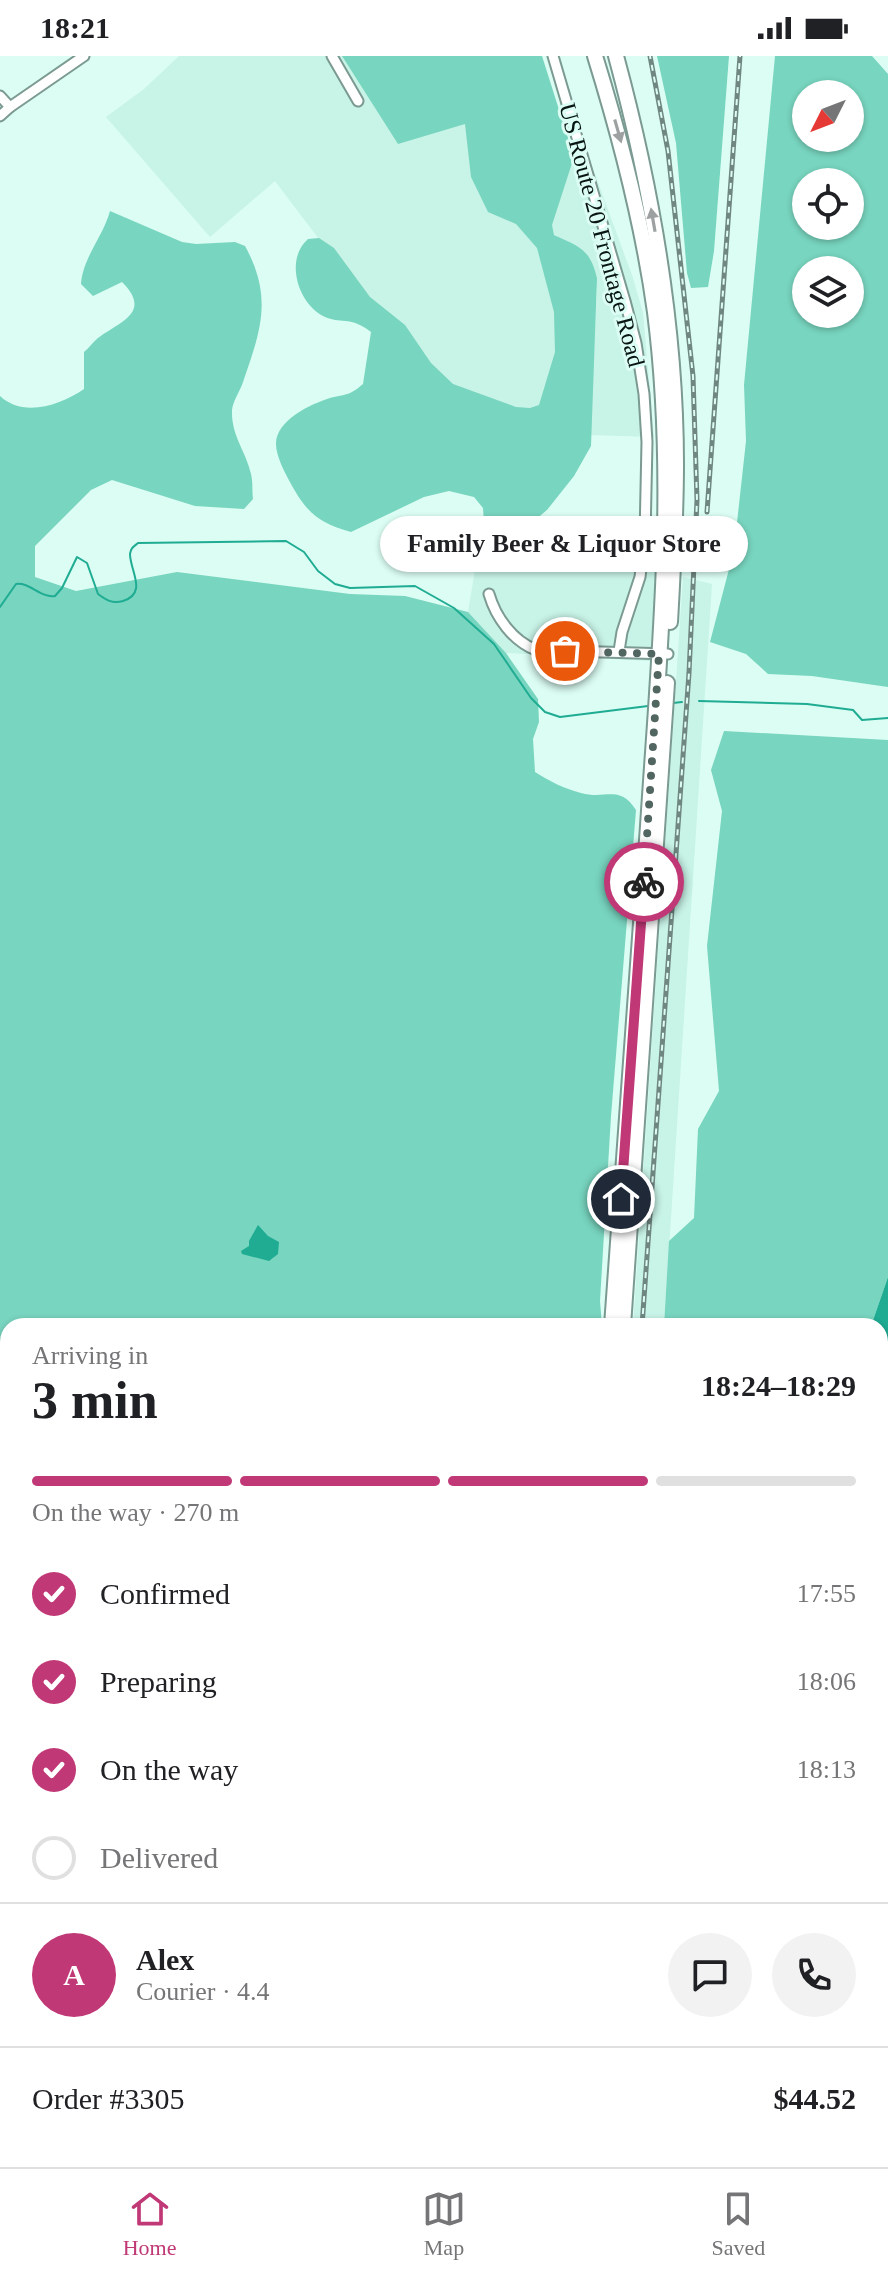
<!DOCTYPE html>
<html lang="en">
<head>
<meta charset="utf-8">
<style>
  body { margin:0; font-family:"Times New Roman",serif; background:#f2f2f2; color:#202124; height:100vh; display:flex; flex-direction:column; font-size:30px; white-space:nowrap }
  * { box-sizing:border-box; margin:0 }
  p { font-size:26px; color:#757577 }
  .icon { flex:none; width:44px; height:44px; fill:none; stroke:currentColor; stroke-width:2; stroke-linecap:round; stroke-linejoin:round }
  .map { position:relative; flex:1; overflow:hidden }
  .sheet { position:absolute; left:0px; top:1262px; width:888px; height:850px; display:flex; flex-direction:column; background:#fff; border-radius:24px 24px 0 0; box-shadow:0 2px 6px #0004 }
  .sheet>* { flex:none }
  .needle { width:52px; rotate:228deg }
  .buttons { position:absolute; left:792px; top:24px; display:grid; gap:16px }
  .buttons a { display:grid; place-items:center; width:72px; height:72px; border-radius:50%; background:#fff; box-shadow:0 2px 6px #0004; font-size:40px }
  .pin { position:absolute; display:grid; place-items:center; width:68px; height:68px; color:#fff; margin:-34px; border:4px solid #fff; border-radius:50%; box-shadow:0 2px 8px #0007 }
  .courier { position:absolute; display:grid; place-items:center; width:80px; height:80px; margin:-40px; border:6px solid #c03876; border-radius:50%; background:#fff; color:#222; box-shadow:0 2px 10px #0007 }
  .bubble { position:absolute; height:56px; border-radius:28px; background:#fff; box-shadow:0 2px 6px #0004; font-size:26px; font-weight:700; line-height:56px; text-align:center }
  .headline em { font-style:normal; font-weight:700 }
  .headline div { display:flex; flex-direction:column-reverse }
  .headline { display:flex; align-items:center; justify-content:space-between; height:136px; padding:0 32px }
  h1 { font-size:52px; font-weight:700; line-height:60px }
  .bar { display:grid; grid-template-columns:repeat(4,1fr); gap:12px 8px; align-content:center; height:96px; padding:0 32px }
  .bar i { height:10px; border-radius:6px; background:#e0e0e0 }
  .bar .on { background:#c03876 }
  .bar p { grid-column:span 4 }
  .line { display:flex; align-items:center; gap:20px; padding:0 32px; border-top:2px solid #e0e0e0 }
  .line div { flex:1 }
  .round { display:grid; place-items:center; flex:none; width:84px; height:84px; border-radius:42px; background:#f2f2f2 }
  ol { padding:0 32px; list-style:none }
  li { display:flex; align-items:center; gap:24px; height:88px }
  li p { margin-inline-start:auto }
  li .icon { padding:8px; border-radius:50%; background:#c03876; color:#fff; stroke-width:4 }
  li:last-child { color:#757577 }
  li i { width:44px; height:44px; border:4px solid #e0e0e0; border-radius:50% }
  .status { display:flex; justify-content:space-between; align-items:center; height:56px; padding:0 40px; background:#fff; direction:ltr }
  .status svg { height:22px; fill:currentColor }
  .tabs { display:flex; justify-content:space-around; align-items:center; height:112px; border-top:2px solid #e0e0e0; background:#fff; font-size:22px; color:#757577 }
  .tabs a { display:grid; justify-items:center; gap:4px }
  .tabs .on { color:#c03876 }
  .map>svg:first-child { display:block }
  .built { fill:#c8f3e7 }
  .green { fill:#78d5bf; fill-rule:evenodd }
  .water { fill:#1fac93 }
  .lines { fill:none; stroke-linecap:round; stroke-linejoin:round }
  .stream { stroke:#1fac93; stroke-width:2 }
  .minor-casing { stroke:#7b9a92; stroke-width:13 }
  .trunk-casing { stroke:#7b9a92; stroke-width:18 }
  .minor { stroke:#fff; stroke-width:9 }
  .trunk { stroke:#fff; stroke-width:14 }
  .rail-casing { stroke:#708781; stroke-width:5 }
  .rail { stroke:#dbfdf3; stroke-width:2; stroke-dasharray:6; stroke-linecap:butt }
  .oneway { fill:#9da1a1 }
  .done { stroke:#526661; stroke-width:8; stroke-dasharray:0 14.4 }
  .route { stroke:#c03876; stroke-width:10 }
  .labels { text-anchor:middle; stroke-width:6; stroke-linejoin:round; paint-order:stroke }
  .street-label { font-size:24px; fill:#091513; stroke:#dbfdf3 }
</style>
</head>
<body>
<div class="status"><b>18:21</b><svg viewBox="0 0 49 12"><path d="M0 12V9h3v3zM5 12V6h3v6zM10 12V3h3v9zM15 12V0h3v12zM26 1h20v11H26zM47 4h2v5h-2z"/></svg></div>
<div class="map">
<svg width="888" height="2111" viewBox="0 0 888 2111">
  <rect width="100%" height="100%" fill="#dbfdf3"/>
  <!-- built -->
  <g class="built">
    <path d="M179,0H342L398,87L501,57L572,320L527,366L428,327L275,125L210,181L106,61L144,33Z"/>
    <path d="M589,102L633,222L643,257L654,381L590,379L597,233L584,197L547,174L563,111Z"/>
    <path d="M657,510L650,605L506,597L468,556L475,514Z"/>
    <path d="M683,521L712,528L664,1270H633Z"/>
    <path d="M338,2104H544V2111H355Z"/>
    <path d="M588,2104H691L686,2111H588Z"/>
  </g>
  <!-- green -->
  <g class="green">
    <path d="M342,0H542L574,101L552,169L554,179C580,191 590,193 597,222L591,390L574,420L547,454L475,514L467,515L462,508L484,467L483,452L474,441L449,435L424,441L351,476C319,467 307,457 291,428C285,417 276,400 276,388C276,364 311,348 330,342C346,338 349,340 363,328L371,276C349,259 341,269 323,260C297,246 285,203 308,183L319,182L334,192L370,241L405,269L431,307L453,328L516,351L530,352L539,349L555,296L554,256L537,192L516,168L488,156L471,121L465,68L398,88Z"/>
    <path d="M657,0H729L714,195L708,231L691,232L687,217L676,87Z"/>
    <path d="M775,0H872L888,18V631L812,620L768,618L746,598L710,586L734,494L746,385L744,329ZM806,38H850V82H806ZM806,126H850V170H806ZM806,214H850V258H806Z"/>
    <path d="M110,155L182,186L196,188L235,186L245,190C273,241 261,274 243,326C240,335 233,345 232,354C231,380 246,395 251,418C253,426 252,435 253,443L244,453L195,450L112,424L91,434L35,490V521L76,535L177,516L350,538L405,540L468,556L506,597L538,643L539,666L533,683L535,716C549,725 565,733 581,737C606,744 619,728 636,754L611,1060L600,1245L602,1270H8V1910L0,1907V340C23,362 61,349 84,333V296C89,292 93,286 98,282C119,266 153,257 122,226L93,240L81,228C83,201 103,181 110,155Z"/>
    <path d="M724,675L888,684V1221L871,1270H664L669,1185L694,1162L698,1073L719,1035L707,890L722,755L711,714Z"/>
    <path d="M0,1968L8,1970V2104H281L277,2111H0Z"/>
  </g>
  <!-- water -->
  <g class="water">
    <path d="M258,1169L268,1180L279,1186L278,1198L269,1205L242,1198L241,1195L249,1190V1185Z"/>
    <path d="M888,1221V2111H718L717,2104H880V1270H871Z"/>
  </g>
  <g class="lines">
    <!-- stream -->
    <g class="stream">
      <path d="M0,551L16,528C30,526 40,542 55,540L62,532L77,501L87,507L98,538C106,544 112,548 123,545C148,537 130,515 130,498C131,492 133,491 138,487L286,485L304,496L318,515L335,528L350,532L415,530L454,552L494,588L531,642L545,656L560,661L648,650"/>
      <path d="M699,645L807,648L853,654L862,664L888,662"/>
      <path d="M673,647L682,646"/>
      <path d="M0,1826L8,1828"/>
    </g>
    <!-- minor casing -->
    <g class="minor-casing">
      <g id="minor">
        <path d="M332,0L358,45"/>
        <path d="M553,0L625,245L636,287L644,338L647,386L645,481L640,521L622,576L619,595"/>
        <path d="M0,40L10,51"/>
        <path d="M0,60L10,51L84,0"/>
        <path d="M489,538C496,562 513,585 536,594L668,598"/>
        <path d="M0,1911L8,1914"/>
        <path d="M329,2104L344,2111"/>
        <path d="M294,2111L297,2104"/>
      </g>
    </g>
    <!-- trunk casing -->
    <g class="trunk-casing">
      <g id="trunk">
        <path d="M595,0C621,84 643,169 655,256C677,427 659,599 648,770C636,937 624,1103 612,1270"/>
        <path d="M616,0C652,133 676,270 676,408C676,461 673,513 670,566"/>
        <path d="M623,1270L667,627"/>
        <path d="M556,2104V2111"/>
      </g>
    </g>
    <!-- minor -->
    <use href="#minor" class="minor"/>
    <!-- trunk -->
    <use href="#trunk" class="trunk"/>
    <!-- rail casing -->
    <g class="rail-casing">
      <g id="rail">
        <path d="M707,456L740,0"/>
        <path d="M642,1270L689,617L697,444L693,320L668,95L650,0"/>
        <path d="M590,2104V2111"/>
      </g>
    </g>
    <!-- rail -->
    <use href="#rail" class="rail"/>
  </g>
  <!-- one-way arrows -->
  <defs><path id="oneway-solid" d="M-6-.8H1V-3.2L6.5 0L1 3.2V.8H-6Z" transform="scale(2)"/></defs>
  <g class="oneway">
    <use href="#oneway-solid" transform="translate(618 75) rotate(74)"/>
    <use href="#oneway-solid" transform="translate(653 164) rotate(-100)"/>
  </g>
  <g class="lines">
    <!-- done -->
    <path class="done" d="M565,595L659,598L644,826"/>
    <!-- route -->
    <path class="route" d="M621,1143L644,826"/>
  </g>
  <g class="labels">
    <!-- street labels -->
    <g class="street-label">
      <text transform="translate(602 179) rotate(75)" y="8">US Route 20 Frontage Road</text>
    </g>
  </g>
</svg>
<div class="buttons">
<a><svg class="needle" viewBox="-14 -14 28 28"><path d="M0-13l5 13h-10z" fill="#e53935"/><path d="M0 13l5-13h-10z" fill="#757577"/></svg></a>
<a><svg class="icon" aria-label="locate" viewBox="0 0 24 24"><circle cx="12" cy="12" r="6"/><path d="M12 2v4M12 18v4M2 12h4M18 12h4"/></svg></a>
<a><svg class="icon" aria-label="layers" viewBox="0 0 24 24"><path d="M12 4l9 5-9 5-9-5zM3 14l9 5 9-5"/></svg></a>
</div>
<div class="pin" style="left:565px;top:595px;background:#ea580c"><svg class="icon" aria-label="bag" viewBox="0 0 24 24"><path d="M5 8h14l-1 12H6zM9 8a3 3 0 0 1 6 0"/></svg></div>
<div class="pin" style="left:621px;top:1143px;background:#1f2937"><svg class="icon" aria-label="home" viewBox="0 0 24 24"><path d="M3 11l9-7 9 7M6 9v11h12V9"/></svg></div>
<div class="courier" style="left:644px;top:826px"><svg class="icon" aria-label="bike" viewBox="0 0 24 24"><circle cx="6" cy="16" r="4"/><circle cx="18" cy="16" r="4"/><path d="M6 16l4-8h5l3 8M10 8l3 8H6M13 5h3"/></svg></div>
<div class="bubble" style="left:380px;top:460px;width:368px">Family Beer &amp; Liquor Store</div>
<section class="sheet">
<div class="headline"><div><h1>3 min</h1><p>Arriving in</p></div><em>18:24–18:29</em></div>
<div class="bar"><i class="on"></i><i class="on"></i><i class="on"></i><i></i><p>On the way · 270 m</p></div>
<ol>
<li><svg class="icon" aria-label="check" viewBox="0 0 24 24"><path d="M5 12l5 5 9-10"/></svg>Confirmed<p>17:55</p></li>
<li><svg class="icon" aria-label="check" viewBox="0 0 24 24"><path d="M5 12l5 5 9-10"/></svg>Preparing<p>18:06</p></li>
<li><svg class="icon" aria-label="check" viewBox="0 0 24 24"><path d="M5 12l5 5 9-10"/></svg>On the way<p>18:13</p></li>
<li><i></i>Delivered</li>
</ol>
<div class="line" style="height:144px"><b class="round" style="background:#c03876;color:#fff">A</b><div><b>Alex</b><p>Courier · 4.4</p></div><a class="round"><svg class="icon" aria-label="chat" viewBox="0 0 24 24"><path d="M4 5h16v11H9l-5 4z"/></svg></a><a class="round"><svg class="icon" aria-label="phone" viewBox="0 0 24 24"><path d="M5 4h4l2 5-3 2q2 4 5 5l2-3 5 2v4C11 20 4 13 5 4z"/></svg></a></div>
<div class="line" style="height:104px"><div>Order #3305</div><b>$44.52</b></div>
</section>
</div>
<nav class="tabs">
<a class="on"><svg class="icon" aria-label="home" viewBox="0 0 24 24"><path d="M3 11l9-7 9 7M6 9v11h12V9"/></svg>Home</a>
<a><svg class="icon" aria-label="map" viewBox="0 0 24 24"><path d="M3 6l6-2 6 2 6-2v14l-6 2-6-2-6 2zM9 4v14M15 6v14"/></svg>Map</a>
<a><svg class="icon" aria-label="saved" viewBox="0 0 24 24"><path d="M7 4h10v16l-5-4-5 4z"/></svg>Saved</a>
</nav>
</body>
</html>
